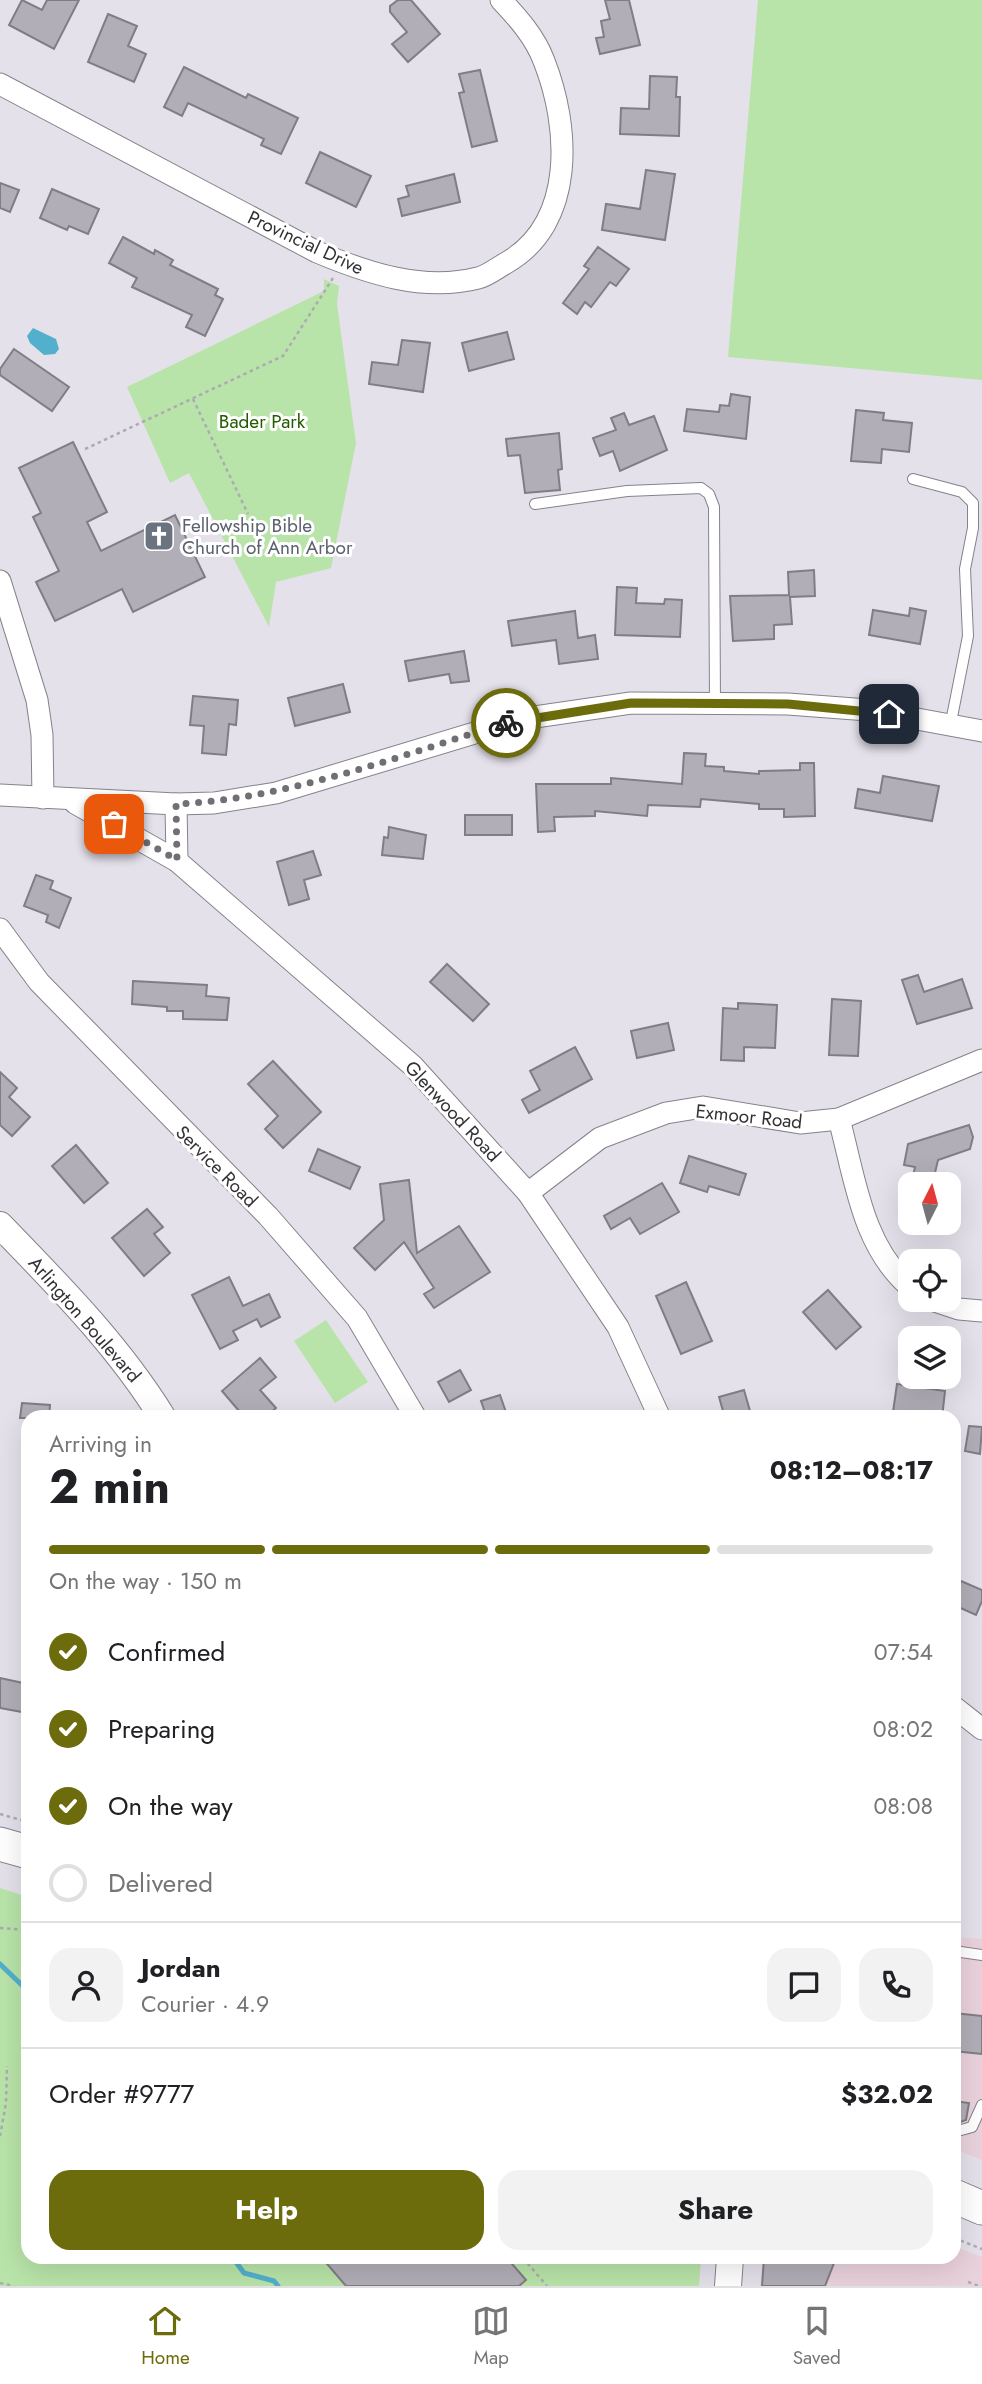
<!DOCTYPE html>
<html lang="en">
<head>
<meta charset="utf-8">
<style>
  body { margin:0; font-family:Jost,sans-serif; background:#f2f2f2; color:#202124; height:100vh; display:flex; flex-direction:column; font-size:26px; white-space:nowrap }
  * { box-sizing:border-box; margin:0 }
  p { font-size:23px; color:#757577 }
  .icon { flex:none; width:38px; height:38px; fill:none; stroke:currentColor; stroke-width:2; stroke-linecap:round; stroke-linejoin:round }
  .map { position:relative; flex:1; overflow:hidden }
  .panel { position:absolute; left:21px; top:1410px; width:940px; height:854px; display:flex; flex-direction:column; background:#fff; border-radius:21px; box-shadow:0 7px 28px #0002 }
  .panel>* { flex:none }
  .needle { width:46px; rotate:6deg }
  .buttons { position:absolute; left:898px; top:1172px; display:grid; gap:14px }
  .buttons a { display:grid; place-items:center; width:63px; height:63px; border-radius:14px; background:#fff; box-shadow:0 7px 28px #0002; font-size:35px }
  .pin { position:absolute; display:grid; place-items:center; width:60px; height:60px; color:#fff; margin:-30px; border-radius:14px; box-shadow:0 4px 10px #0006 }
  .courier { position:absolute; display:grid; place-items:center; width:70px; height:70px; margin:-35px; border:5px solid #6c6c0c; border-radius:50%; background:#fff; color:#222; box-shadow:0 2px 9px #0007 }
  .summary em { font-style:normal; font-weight:700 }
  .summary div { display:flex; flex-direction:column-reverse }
  .summary { display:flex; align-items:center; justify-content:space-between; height:119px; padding:0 28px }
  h1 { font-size:46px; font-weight:700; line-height:52px }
  .bar { display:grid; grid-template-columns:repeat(4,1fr); gap:10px 7px; align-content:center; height:84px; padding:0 28px }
  .bar i { height:9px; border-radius:5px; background:#e0e0e0 }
  .bar .on { background:#6c6c0c }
  .bar p { grid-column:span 4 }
  .line { display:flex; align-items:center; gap:18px; padding:0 28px; border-top:2px solid #e0e0e0 }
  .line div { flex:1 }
  .round { display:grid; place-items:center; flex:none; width:74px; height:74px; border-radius:21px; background:#f2f2f2 }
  ol { padding:0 28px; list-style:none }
  li { display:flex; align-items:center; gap:21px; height:77px }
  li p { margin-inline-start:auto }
  li .icon { padding:7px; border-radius:50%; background:#6c6c0c; color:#fff; stroke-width:4 }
  li:last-child { color:#757577 }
  li i { width:38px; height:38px; border:4px solid #e0e0e0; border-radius:50% }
  .button { display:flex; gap:14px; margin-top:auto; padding:14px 28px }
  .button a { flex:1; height:80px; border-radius:21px; background:#6c6c0c; color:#fff; font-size:28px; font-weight:700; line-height:80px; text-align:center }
  .button a+a { background:#f2f2f2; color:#202124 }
  .tabs { display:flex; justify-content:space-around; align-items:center; height:98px; border-top:2px solid #e0e0e0; background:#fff; font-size:19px; color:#757577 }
  .tabs a { display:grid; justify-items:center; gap:4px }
  .tabs .on { color:#6c6c0c }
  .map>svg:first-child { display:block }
  .commercial { fill:#ead2dc }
  .green { fill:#b9e4a9 }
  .water { fill:#53b0cd }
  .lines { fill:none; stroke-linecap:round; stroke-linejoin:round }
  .stream { stroke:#53b0cd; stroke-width:5 }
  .building { fill:#b2aeb7; stroke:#807d85; stroke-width:2 }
  .service-casing { stroke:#86828b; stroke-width:12 }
  .minor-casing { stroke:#86828b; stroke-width:23 }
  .tertiary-casing { stroke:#86828b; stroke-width:28 }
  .primary-casing { stroke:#86828b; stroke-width:35 }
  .path { stroke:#adaab2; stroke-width:2.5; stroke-dasharray:3.5 3.5; stroke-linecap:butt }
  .service { stroke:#fff; stroke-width:10 }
  .minor { stroke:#fff; stroke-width:21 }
  .tertiary { stroke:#fff; stroke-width:26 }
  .primary { stroke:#fff; stroke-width:33 }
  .done { stroke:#716f75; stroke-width:7; stroke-dasharray:0 12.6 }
  .route { stroke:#6c6c0c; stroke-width:9 }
  .labels { text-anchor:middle; stroke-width:6; stroke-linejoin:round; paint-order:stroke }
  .street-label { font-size:19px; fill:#333135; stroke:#fff }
  .park-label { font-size:19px; fill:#245b00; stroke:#fff }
  .worship-label { font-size:19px; fill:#5b616d; stroke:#fff; text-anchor:start }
</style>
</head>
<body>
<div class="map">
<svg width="982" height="2286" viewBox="0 0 982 2286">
  <rect width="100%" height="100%" fill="#e5e1eb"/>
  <!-- commercial -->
  <g class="commercial">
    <path d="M954,1937L982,1939V2160L954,2149Z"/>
    <path d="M954,2246L982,2257V2286H760L763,2258H954Z"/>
  </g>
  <!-- green -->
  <g class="green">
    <path d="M758,0H982V380L728,357Z"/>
    <path d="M324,279L339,286L337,304L356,443L331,568L276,582L269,627L189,473L170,483L127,387L324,291Z"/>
    <path d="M326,1320L368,1382L335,1403L294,1341Z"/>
    <path d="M0,1888L28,1897V2258H701L699,2286H0Z"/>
  </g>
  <!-- water -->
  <path class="water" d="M33,328L56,339L59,349L55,354L44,355L30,343L27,336Z"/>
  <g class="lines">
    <!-- stream -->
    <g class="stream">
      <path d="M0,1964L28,1991"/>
      <path d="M233,2258L244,2273L274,2281L278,2286"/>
    </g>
  </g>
  <!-- building -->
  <g class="building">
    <path d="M22,0L42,10L47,0H79L54,49L9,25Z"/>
    <path d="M398,0H411L440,34L408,62L392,44L407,32L390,12V6Z"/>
    <path d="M605,0H629L640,45L600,54L596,38L604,37L601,21L610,19Z"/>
    <path d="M108,14L137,26L128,46L146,54L134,82L88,62Z"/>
    <path d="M184,67L246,98L248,94L298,118L281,154L261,145L264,139L188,103L182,116L164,107Z"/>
    <path d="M480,70L497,141L472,147L459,93L464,92L459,74Z"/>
    <path d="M650,76L677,77L676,97H680L679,136L620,134L621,108L649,109Z"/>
    <path d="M320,152L371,176L356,207L306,183Z"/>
    <path d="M646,170L675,174L665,240L602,230L606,204L640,209Z"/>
    <path d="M454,174L460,202L402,216L398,199L409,196L406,186Z"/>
    <path d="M0,183L19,190L10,212L0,208Z"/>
    <path d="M52,189L99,209L88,234L69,226L67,230L40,218Z"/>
    <path d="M123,237L154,254L155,250L173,260L170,265L218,289L215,295L223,299L205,336L186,327L192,315L132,287L137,278L109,263Z"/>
    <path d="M598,247L629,269L616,286L610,282L591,307L585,302L577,314L563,303L589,269L584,266Z"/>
    <path d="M507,332L514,359L469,371L462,343Z"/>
    <path d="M402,340L430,343L423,392L369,384L372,362L398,365Z"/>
    <path d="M14,349L69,387L52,411L0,375V369Z"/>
    <path d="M731,394L750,397L746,439L684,431L687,409L719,412L720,405L729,406Z"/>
    <path d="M856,410L884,413L883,420L912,423L909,452L882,449L881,463L851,461Z"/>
    <path d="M624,413L629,425L654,416L667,450L620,471L613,451L600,456L593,438L616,430L611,418Z"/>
    <path d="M559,433L562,469L558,470L560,490L525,493L520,455L508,456L506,439Z"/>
    <path d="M73,442L107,512L87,522L101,551L175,515L205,577L133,612L122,589L55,621L36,582L59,571L33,517L41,513L19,468Z"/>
    <path d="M814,570L815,596L790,597L792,624L774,625V639L733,641L730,596L789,595L788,572Z"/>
    <path d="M617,587L637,588L636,603L664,604L665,599L682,600L680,637L615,635Z"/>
    <path d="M910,608L926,611L920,644L869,635L873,610L909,616Z"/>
    <path d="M575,611L578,638L595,635L598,659L559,664L556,640L512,646L508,621Z"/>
    <path d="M464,651L469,681L451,683L449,674L409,681L405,661Z"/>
    <path d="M343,684L350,712L295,726L288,698Z"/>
    <path d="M193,696L238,700L236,725L229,724L226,755L202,753L204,726L190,725Z"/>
    <path d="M684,753L706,754L705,766L724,767V771L759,774V771L800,770V763H814L815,816L784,817V809H759V804L701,799L700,807L648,805L647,816L595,811V816L554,817L555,831L538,832L536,784H611V778L682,784Z"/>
    <path d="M883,776L939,786L932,821L855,808L858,789L880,793Z"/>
    <rect x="465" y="815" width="47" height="20"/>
    <path d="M389,827L426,835L423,859L382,855L384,837L388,838Z"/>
    <path d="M313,851L321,875L304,880L309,899L289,905L277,862Z"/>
    <path d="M36,875L53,881L50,889L71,898L59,928L46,922L48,915L24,906Z"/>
    <path d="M447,964L489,1004L473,1021L430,982Z"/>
    <path d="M918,975L924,992L962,979L972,1008L917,1024L902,980Z"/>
    <path d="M133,981L207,985L206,996L229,998L227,1020L183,1019V1011H167V1007L132,1004Z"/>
    <path d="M832,999L861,1001L858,1056L829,1055Z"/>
    <path d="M738,1003L777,1005L775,1048L744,1047V1061L721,1060L723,1008L738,1009Z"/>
    <path d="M668,1023L674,1050L637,1058L631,1031Z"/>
    <path d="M575,1047L592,1079L529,1113L522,1100L540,1090L530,1071Z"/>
    <path d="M273,1061L321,1112L283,1148L265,1129L278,1116L248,1084Z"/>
    <path d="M0,1072L17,1088L9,1097L30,1117L12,1136L0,1125Z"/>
    <path d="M969,1125L973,1137L970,1149L938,1160L934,1177L937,1185H911L915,1167L904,1165L908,1144Z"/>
    <path d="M76,1145L108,1183L84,1203L52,1166Z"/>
    <path d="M318,1149L360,1167L350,1189L309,1171Z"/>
    <path d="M689,1156L746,1174L739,1195L709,1186L707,1192L680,1183Z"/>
    <path d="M409,1180L417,1253L459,1226L490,1272L434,1308L424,1294L434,1288L404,1242L375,1270L354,1248L384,1220L380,1184Z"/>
    <path d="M662,1183L679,1212L640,1234L630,1218L611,1229L604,1216Z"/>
    <path d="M147,1209L163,1227L154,1234L170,1253L144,1276L112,1238Z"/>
    <path d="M229,1277L243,1306L269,1294L280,1317L261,1327L257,1319L233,1331L238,1340L220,1349L192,1295Z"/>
    <path d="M686,1282L712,1341L681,1354L656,1296Z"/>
    <path d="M828,1290L861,1327L836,1349L803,1312Z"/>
    <path d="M260,1358L276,1377L260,1390L276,1408L265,1418H245L222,1391Z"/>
    <path d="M460,1370L471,1390L449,1402L438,1382Z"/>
    <path d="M897,1384L945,1391L942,1418H919L893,1412Z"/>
    <path d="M744,1390L752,1418H725L719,1397Z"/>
    <path d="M500,1395L508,1418H487L481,1401Z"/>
    <path d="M22,1403L50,1405L49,1418H20Z"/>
    <path d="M969,1426L982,1427L980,1454L965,1451Z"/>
    <path d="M954,1578L982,1590V1601L976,1615L954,1605Z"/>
    <path d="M0,1678L28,1684L22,1712L0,1708Z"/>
    <path d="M954,2013L982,2016V2054L954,2051Z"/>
    <path d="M954,2101L969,2103L966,2120L954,2124Z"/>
    <path d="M322,2258H507L526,2280L519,2286H346Z"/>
    <path d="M764,2258H836L825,2286H762Z"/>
  </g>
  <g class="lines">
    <!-- service casing -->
    <g class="service-casing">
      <g id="service">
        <path d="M913,479L962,492L973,503V528L965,569L968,636L950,727"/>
        <path d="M535,504L627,491L701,488L709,494L714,507L715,704"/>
        <path d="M954,1951L982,1955"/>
        <path d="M954,2132L972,2127L982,2105"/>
      </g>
    </g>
    <!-- minor casing -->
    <g class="minor-casing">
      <g id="minor">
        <path d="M0,84L317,252C367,273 423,292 478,278C487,276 497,268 506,263C576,223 570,127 544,61C535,37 518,18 501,0"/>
        <path d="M0,581L37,700L42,735L43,798"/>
        <path d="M0,795L176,804L214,803L276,793L521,719L631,703L788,704L868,710L982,731"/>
        <path d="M75,803L177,861L413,1066L528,1193L618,1327L660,1418"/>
        <path d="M176,804L177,861"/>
        <path d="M0,929L39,982L268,1216L357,1318L416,1418"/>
        <path d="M839,1119C855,1178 862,1246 910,1287"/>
        <path d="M528,1193L600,1138L666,1113L703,1107L800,1123L839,1119L982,1060"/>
        <path d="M932,1300L959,1309L982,1311"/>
        <path d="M954,1707L982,1729"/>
      </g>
    </g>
    <!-- tertiary casing -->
    <g class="tertiary-casing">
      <g id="tertiary">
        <path d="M0,1225C59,1286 118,1345 163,1418"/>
        <path d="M728,2286L730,2258"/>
      </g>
    </g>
    <!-- primary casing -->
    <g class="primary-casing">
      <g id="primary">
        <path d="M0,1844L28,1852"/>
        <path d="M954,2196L982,2208"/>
      </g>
    </g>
    <!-- path -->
    <g class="path">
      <path d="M193,399L248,514"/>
      <path d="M85,449L283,356L333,278"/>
      <path d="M0,1814L28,1822"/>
      <path d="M0,1928L28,1930"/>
      <path d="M0,2136L6,2103L7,2066"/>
      <path d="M954,2238L982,2249"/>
      <path d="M523,2258L547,2286"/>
      <path d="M968,2282L979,2286"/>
      <path d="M0,2283L14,2286"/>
    </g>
    <!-- service -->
    <use href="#service" class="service"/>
    <!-- minor -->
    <use href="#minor" class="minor"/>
    <!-- tertiary -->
    <use href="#tertiary" class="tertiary"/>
    <!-- primary -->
    <use href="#primary" class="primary"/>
  </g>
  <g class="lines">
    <!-- done -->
    <path class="done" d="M114,824L177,860L176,804C289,799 398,756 506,723"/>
    <!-- route -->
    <path class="route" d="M506,723L631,703L788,704L889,714"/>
  </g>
  <!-- icons -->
  <defs>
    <g id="church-square" transform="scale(1.575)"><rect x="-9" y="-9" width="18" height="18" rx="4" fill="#6b7280" stroke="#fff"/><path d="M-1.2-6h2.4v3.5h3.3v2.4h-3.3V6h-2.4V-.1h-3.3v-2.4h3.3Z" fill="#fff"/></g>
  </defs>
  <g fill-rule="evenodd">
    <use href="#church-square" x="159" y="536"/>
  </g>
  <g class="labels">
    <!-- street labels -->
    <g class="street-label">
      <text transform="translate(306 242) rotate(25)" y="7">Provincial Drive</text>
      <text transform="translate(453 1111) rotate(47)" y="7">Glenwood Road</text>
      <text transform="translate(749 1116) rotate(6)" y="7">Exmoor Road</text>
      <text transform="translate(217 1166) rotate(45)" y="7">Service Road</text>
      <text transform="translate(85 1319) rotate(49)" y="7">Arlington Boulevard</text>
    </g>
    <!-- park labels -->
    <g class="park-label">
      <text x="262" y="428">Bader Park</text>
    </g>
    <!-- worship labels -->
    <g class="worship-label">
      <text x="182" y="532">Fellowship Bible<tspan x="182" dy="22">Church of Ann Arbor</tspan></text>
    </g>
  </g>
</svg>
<div class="buttons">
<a><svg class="needle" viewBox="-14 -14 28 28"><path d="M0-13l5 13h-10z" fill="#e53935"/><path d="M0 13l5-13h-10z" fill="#757577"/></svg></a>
<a><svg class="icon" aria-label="locate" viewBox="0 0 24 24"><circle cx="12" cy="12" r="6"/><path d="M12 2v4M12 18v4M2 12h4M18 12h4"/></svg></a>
<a><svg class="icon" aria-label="layers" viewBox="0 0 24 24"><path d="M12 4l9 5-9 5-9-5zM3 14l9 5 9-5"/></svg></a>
</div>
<div class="pin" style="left:114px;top:824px;background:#ea580c"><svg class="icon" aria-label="bag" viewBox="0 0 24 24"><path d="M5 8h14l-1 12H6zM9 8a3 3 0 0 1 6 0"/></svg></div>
<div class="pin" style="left:889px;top:714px;background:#1f2937"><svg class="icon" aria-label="home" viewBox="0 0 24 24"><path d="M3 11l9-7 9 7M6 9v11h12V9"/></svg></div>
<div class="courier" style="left:506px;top:723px"><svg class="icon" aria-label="bike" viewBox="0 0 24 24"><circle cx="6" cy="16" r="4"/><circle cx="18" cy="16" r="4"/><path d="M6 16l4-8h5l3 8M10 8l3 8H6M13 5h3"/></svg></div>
<section class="panel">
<div class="summary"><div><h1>2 min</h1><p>Arriving in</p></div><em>08:12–08:17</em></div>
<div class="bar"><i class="on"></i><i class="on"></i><i class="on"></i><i></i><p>On the way · 150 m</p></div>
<ol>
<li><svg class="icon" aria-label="check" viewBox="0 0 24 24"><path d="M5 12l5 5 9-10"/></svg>Confirmed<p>07:54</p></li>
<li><svg class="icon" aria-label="check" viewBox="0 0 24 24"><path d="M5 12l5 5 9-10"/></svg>Preparing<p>08:02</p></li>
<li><svg class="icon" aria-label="check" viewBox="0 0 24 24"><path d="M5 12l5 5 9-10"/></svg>On the way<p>08:08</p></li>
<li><i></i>Delivered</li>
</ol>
<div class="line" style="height:126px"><a class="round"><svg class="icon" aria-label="person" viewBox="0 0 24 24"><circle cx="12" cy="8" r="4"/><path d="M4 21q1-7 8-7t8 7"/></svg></a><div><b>Jordan</b><p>Courier · 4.9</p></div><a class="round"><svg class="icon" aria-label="chat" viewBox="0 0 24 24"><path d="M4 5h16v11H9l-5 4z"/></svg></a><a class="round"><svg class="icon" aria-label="phone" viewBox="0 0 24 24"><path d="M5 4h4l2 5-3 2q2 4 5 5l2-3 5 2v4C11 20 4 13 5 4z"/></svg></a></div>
<div class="line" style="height:91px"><div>Order #9777</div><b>$32.02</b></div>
<div class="button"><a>Help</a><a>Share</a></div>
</section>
</div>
<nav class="tabs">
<a class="on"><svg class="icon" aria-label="home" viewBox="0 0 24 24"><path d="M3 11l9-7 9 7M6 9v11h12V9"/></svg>Home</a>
<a><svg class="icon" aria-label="map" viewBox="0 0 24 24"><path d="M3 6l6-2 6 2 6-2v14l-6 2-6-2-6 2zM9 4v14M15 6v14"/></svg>Map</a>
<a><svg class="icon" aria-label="saved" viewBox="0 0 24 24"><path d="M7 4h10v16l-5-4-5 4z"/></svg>Saved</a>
</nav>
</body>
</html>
